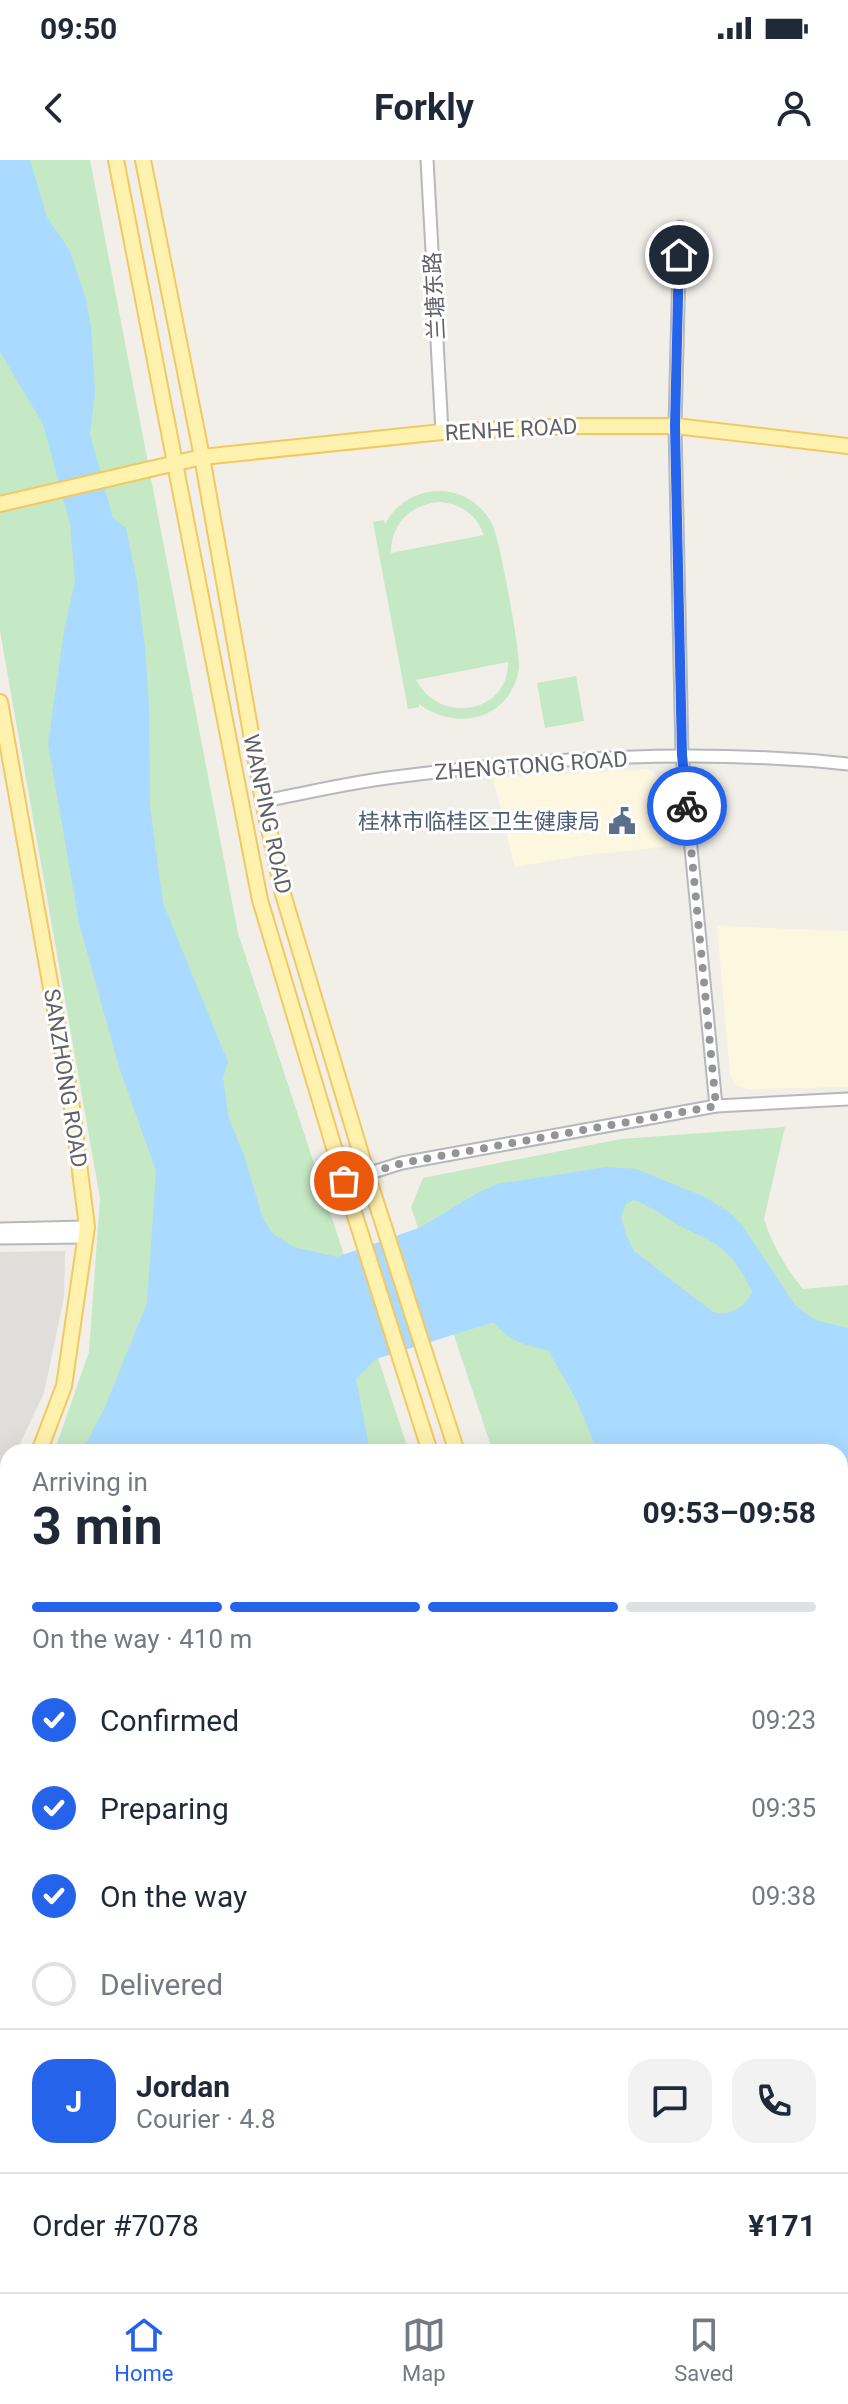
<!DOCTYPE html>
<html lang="en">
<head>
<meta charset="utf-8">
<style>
  body { margin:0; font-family:Roboto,"Noto Sans SC",sans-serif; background:#f2f2f3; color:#1f2937; height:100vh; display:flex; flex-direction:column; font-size:30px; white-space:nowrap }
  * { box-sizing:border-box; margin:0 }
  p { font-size:26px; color:#747a83 }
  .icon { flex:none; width:44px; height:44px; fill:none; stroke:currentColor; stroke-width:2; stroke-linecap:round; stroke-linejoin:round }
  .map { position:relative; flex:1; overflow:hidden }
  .drawer { position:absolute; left:0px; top:1284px; width:848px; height:848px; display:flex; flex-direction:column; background:#fff; border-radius:24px 24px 0 0; box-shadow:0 8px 32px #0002 }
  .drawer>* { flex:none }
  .pin { position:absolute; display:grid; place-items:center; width:68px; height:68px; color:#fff; margin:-34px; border:4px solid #fff; border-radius:50%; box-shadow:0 2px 8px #0007 }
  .courier { position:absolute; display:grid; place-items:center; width:80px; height:80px; margin:-40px; border:6px solid #2563eb; border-radius:50%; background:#fff; color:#222; box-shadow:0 2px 10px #0007 }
  .headline em { font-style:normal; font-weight:700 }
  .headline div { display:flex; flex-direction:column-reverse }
  .headline { display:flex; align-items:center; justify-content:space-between; height:136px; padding:0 32px }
  h1 { font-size:52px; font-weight:700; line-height:60px }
  .bar { display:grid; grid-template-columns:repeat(4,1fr); gap:12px 8px; align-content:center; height:96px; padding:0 32px }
  .bar i { height:10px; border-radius:6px; background:#e0e1e3 }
  .bar .current { background:#2563eb }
  .bar p { grid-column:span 4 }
  .line { display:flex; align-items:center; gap:20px; padding:0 32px; border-top:2px solid #e0e1e3 }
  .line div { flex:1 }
  .round { display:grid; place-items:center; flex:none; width:84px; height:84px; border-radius:24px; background:#f2f2f3 }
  ol { padding:0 32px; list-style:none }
  li { display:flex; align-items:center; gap:24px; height:88px }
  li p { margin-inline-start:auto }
  li .icon { padding:8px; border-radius:50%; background:#2563eb; color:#fff; stroke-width:4 }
  li:last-child { color:#747a83 }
  li i { width:44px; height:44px; border:4px solid #e0e1e3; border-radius:50% }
  .status { display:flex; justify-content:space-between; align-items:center; height:56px; padding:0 40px; background:#fff; direction:ltr }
  .status svg { height:22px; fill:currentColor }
  header { display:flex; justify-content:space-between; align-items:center; height:104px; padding:0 32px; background:#fff; font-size:36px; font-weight:700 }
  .dock { display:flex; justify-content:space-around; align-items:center; height:112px; border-top:2px solid #e0e1e3; background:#fff; font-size:22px; color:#747a83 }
  .dock a { display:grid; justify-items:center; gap:4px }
  .dock .current { color:#2563eb }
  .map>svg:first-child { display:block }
  .commercial { fill:#fef7e0 }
  .industrial { fill:#e0deda }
  .green { fill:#c5e8c5; fill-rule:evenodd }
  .water { fill:#aadaff; fill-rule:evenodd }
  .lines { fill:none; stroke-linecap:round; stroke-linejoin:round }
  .minor-casing { stroke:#b5b8bc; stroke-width:15 }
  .major-casing { stroke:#f2c960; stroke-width:18 }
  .highway-casing { stroke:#f9ab00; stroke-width:20 }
  .minor { stroke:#fff; stroke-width:11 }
  .major { stroke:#fff2af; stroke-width:14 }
  .highway { stroke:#fde293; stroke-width:16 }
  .done { stroke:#929495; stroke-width:8; stroke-dasharray:0 14.4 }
  .route { stroke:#2563eb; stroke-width:10 }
  .labels { text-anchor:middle; stroke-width:6; stroke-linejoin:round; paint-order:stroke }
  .street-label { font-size:22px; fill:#5f6368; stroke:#fff }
  .service-label { font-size:22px; fill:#4e5e75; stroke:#fff; text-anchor:end }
</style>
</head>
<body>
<div class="status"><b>09:50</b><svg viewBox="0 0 49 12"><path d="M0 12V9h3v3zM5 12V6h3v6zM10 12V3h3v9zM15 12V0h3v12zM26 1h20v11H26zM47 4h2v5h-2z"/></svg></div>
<header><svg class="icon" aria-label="back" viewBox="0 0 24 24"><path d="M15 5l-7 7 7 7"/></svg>Forkly<svg class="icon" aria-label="person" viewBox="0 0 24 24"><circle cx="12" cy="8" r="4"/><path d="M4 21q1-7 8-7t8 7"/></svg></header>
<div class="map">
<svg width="848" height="2132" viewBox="0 0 848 2132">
  <rect width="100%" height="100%" fill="#f1efe8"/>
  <!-- commercial -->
  <g class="commercial">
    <path d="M648,609L668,627L670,686L580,696L515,707L493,618Z"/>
    <path d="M717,766L848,771V927L748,929L735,925L730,913Z"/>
  </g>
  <!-- industrial -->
  <path class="industrial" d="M65,1091L64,1137L44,1233L16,1292H8V1311L0,1329V1092Z"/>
  <!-- green -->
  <g class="green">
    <path d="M0,0H90L238,773L409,1292H54L89,1192L100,1038L0,471Z"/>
    <path d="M443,331C465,333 481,344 492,364C499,375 521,495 519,509C510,560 457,572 419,544V547L408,549L373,362L384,360L385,364C397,342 418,330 443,331ZM438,342C460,343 476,354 484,375L391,393C391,364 410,345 438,342ZM508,502C509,553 441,566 416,520Z"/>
    <path d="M576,516L584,561L545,568L537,523Z"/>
    <path d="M785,967L764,1059C772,1085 786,1108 803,1129L848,1125V1493H840V1292H493L411,1047L423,1018L621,979Z"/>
    <path d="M840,1575H848V2132H546L549,2124H840Z"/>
  </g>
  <!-- water -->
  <g class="water">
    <path d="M0,0H30L47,57L70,91L86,139L91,167L95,233L90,274L113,358L126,368L137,422L145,488L149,544L150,646L163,743L228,902L223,918L229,959L244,995L262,1056L272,1073L293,1087L337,1097L421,1067L479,1032L498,1024L606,1007L636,1009L705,1037L729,1052L741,1064L795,1145L815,1160L848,1168V1307L840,1309V1292H598L576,1239L548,1190C526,1186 507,1180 494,1162L376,1199L356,1219L370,1292H82L105,1247L147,1143L156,1011L119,907L79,763L48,583L64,471L75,421L70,364L43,264L0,192ZM634,1040C652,1047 667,1059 684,1068C691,1072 700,1075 707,1079C730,1090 741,1110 752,1131C747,1147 729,1157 713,1152L634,1091L626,1075L621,1056L626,1044Z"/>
    <path d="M8,1421V1773L0,1779V1434Z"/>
  </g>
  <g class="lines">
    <!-- minor casing -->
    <g class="minor-casing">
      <g id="minor">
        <path d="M427,0L442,272"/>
        <path d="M680,67L675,266L682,595L716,946"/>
        <path d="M263,641C307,633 351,622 395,617C544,598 697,588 848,604"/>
        <path d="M344,1021L402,1003L716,946L848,939"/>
        <path d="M0,1069L87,1067"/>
        <path d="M0,1078L86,1077"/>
        <path d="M0,1837L5,1795L8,1792"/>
        <path d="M840,1873L848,1872"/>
        <path d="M0,1883L8,1890"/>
        <path d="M0,2015L8,1991"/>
        <path d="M0,2104H8"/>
        <path d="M727,2124L731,2132"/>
      </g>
    </g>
    <!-- major casing -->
    <g class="major-casing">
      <g id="major">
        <path d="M116,0L260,740L344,1021L430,1292"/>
        <path d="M143,0L202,297L263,641L283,734L367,1014L457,1292"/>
        <path d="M0,344L202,297L442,272L571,266H675L848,286"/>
        <path d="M0,542L71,940L87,1067L64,1226L39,1292"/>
        <path d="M0,1373L8,1362"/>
      </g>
    </g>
    <!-- highway casing -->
    <g class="highway-casing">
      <g id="highway">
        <path d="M0,1503H8"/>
        <path d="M840,1519H848"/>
        <path d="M0,1532H8"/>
        <path d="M840,1549H848"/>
        <path d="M499,2132L501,2124"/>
        <path d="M525,2132L527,2124"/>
      </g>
    </g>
    <!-- minor -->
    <use href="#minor" class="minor"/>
    <!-- major -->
    <use href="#major" class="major"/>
    <!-- highway -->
    <use href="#highway" class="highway"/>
  </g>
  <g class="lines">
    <!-- done -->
    <path class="done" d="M344,1021L402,1003L716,946L687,646"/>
    <!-- route -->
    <path class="route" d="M679,95L675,266L682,595L687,646"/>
  </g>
  <!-- icons -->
  <defs>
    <g id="civic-bare" transform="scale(2.16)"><path d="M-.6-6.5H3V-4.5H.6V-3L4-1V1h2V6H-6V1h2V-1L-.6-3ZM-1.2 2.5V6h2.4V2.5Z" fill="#5c6f8a" stroke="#fff" stroke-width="2.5" paint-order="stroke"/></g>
  </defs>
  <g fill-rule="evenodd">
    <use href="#civic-bare" x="622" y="661"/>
  </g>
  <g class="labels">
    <!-- street labels -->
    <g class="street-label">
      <text transform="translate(434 136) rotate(-93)" y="8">兰塘东路</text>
      <text transform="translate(511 269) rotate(-3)" y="8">RENHE ROAD</text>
      <text transform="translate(531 605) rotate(-4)" y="8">ZHENGTONG ROAD</text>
      <text transform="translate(268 654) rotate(78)" y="8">WANPING ROAD</text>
      <text transform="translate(66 918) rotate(81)" y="8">SANZHONG ROAD</text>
    </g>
    <!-- service labels -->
    <g class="service-label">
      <text x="600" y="669">桂林市临桂区卫生健康局</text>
    </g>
  </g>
</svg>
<div class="pin" style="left:344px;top:1021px;background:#ea580c"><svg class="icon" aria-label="bag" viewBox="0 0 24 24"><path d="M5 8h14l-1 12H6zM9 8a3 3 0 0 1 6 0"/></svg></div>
<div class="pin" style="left:679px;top:95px;background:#1f2937"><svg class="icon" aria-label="home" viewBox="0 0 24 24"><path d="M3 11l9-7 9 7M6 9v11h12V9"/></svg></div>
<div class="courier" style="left:687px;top:646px"><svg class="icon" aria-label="bike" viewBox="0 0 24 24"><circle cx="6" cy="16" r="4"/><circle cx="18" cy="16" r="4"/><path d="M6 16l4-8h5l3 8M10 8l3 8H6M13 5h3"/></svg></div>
<section class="drawer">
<div class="headline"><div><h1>3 min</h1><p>Arriving in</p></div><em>09:53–09:58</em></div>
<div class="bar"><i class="current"></i><i class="current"></i><i class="current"></i><i></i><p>On the way · 410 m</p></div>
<ol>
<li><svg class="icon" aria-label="check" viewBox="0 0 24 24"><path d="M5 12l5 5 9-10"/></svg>Confirmed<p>09:23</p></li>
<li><svg class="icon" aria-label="check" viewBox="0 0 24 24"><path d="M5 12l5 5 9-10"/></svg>Preparing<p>09:35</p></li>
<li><svg class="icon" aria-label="check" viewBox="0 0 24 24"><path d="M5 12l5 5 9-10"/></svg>On the way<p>09:38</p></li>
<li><i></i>Delivered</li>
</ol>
<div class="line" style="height:144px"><b class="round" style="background:#2563eb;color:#fff">J</b><div><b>Jordan</b><p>Courier · 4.8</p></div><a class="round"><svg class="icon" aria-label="chat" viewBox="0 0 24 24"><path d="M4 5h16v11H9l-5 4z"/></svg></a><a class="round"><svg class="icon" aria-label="phone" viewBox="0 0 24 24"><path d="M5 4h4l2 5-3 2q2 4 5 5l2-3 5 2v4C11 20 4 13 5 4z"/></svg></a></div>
<div class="line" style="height:104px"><div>Order #7078</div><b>¥171</b></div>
</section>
</div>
<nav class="dock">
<a class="current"><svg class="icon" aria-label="home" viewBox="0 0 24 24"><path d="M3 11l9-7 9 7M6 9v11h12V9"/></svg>Home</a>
<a><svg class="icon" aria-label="map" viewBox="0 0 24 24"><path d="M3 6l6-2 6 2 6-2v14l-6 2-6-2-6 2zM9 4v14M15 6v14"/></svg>Map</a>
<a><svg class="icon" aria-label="saved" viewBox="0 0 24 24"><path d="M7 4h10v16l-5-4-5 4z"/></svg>Saved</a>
</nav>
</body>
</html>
